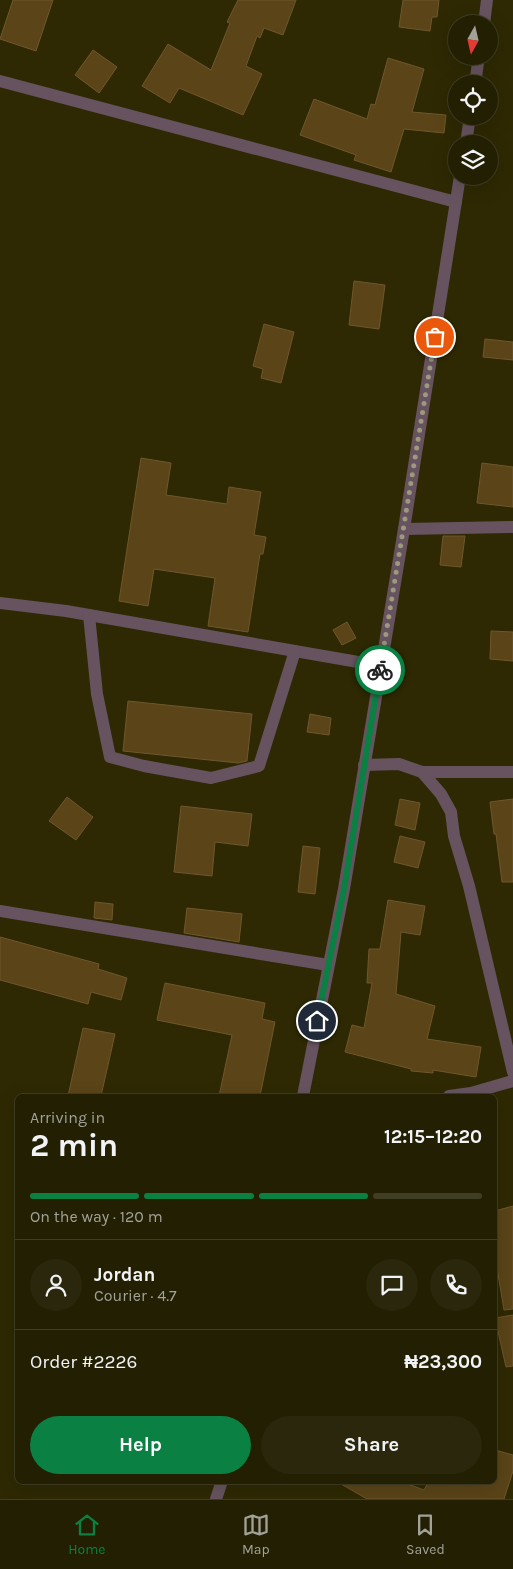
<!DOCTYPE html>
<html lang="en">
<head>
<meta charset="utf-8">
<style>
  body { margin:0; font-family:Karla,sans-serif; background:#2a270c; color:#f1f3f6; height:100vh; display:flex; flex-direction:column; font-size:19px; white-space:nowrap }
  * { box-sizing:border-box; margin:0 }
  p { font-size:16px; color:#a2a299 }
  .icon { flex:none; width:28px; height:28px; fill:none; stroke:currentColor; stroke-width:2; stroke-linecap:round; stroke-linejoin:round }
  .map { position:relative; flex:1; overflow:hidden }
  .side { position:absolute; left:15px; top:1094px; width:482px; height:390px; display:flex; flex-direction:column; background:#221f02; border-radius:8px; box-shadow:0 5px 20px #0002,0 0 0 1px #3f3d24 }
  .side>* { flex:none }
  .needle { width:32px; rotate:188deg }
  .fabs { position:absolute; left:448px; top:15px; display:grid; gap:10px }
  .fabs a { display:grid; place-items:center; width:50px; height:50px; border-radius:50%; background:#221f02; box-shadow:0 5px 20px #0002,0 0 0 1px #3f3d24; font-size:25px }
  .pin { position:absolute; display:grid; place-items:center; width:42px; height:42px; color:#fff; margin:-21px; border:2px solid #fff; border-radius:50%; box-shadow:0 1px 5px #0007 }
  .courier { position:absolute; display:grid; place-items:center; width:50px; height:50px; margin:-25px; border:4px solid #0b8043; border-radius:50%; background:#fff; color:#222; box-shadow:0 1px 6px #0007 }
  .head em { font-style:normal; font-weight:700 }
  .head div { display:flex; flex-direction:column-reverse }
  .head { display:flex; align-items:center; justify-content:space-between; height:85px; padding:0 15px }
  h1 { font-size:32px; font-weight:700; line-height:38px }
  .bar { display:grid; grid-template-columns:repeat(4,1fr); gap:8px 5px; align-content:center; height:60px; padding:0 15px }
  .bar i { height:6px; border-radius:4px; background:#3f3d24 }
  .bar .selected { background:#0b8043 }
  .bar p { grid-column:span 4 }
  .line { display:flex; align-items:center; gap:12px; padding:0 15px; border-top:1px solid #3f3d24 }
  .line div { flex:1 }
  .round { display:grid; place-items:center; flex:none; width:52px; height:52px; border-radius:26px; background:#2a270c }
  .button { display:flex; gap:10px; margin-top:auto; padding:10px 15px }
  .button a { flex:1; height:58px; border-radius:30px; background:#0b8043; color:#fff; font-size:20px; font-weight:700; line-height:58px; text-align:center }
  .button a+a { background:#2a270c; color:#f1f3f6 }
  .tab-bar { display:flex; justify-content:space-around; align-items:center; height:70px; border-top:1px solid #3f3d24; background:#221f02; font-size:14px; color:#a2a299 }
  .tab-bar a { display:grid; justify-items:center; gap:2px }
  .tab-bar .selected { color:#0b8043 }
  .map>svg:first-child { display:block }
  .building { fill:#5a4418; stroke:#6f572c }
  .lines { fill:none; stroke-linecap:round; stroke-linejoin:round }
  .minor { stroke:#66535f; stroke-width:12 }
  .tertiary { stroke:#66535f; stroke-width:12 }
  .done { stroke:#9d997c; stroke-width:5; stroke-dasharray:0 9 }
  .route { stroke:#0b8043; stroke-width:6 }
</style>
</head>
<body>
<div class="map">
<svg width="513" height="1499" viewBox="0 0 513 1499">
  <rect width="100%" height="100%" fill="#2e2903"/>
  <!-- building -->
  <g class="building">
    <path d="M13,0H53L36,51L0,39Z"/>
    <path d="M238,0H296L283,35L264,28L260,38L257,36L246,66L262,74L243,115L179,88L170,103L142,86L168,44L211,70L230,23L227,22Z"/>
    <path d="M403,0H439L437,17H432L430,31L399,27Z"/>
    <path d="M93,50L117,67L99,93L75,75Z"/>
    <path d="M388,58L424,69L412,112L446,115L444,133L404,129L391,172L354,160L356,155L300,135L314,99L367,119L371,104L375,105Z"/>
    <path d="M354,281L385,285L379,329L349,325Z"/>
    <path d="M264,324L294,332L281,383L261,378L263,369L253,366Z"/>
    <path d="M485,339L513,342V360L483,357Z"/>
    <path d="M141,458L171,463L166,495L227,504L229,487L261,492L254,535L266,537L263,554H260L248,632L208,626L215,578L154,569L148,606L119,601Z"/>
    <path d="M482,463L513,467V507L477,503Z"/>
    <path d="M443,536H465L461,567L440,565Z"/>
    <path d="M347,622L356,638L342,645L333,630Z"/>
    <path d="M491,631L513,632V661L490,659Z"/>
    <path d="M128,701L252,714L247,761L238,763L123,751Z"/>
    <path d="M310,714L331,718L329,735L307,732Z"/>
    <path d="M67,797L93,817L76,840L49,821Z"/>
    <path d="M400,799L420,803L415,830L395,825Z"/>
    <path d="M513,799V882H502L496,834H494L490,802Z"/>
    <path d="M181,806L252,814L248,846L215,842L212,876L174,872Z"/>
    <path d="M400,836L425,842L418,868L394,862Z"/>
    <path d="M303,846L320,848L315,894L298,892Z"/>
    <path d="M388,900L425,906L420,935L401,932L396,994L435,1006L427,1039L481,1047L476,1077L433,1070V1073L411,1071V1069L345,1052L352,1025L364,1028L372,983H367L369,949H380Z"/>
    <path d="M95,902L113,904L112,920L94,918Z"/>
    <path d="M187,908L242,914L239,942L184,933Z"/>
    <path d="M0,937L99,964L98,969L127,978L121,1000L91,992L88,1004L0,980Z"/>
    <path d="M165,983L265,1003L262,1019L275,1022L260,1096H219L232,1035L157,1020Z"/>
    <path d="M83,1028L115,1034L101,1096H68Z"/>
    <path d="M513,1206V1309L504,1310L495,1256V1211Z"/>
    <path d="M513,1315V1366L506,1367L495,1318Z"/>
    <path d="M495,1450L513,1455V1471L504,1499H367L336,1481H400L424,1490L429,1481H495Z"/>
  </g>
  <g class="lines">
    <!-- minor -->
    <g class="minor">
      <path d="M0,81L456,202"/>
      <path d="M404,529L513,527"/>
      <path d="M0,603L66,611L381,666"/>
      <path d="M89,615L97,694L110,757L144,766L211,778L259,766L295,651"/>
      <path d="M364,765L399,764L422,772L441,794L451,812L454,836L469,886L513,1072"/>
      <path d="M422,772H513"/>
      <path d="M0,911L328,965"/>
      <path d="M449,1096L471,1093L513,1081"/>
    </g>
    <!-- tertiary -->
    <g class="tertiary">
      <path d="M484,24L487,0"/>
      <path d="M475,84L479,56"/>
      <path d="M466,144L470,116"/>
      <path d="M303,1096L344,889L404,529L460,176"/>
      <path d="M216,1499L222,1481"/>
    </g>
  </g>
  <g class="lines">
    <!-- done -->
    <path class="done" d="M380,670L435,337"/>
    <!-- route -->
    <path class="route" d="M317,1021L344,889L380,670"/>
  </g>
</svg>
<div class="fabs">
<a><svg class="needle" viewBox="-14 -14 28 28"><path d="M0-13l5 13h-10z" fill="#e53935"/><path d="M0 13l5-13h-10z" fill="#a2a299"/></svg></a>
<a><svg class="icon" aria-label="locate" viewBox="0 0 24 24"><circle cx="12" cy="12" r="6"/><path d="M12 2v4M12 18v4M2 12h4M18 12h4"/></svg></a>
<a><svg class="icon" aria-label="layers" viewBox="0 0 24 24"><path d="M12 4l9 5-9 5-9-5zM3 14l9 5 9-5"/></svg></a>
</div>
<div class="pin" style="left:435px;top:337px;background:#ea580c"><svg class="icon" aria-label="bag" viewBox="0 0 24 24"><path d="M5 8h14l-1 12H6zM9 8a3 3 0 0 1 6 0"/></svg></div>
<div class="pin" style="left:317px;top:1021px;background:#1f2937"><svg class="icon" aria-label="home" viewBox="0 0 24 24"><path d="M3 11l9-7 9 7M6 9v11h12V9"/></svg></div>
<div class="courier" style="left:380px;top:670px"><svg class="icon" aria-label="bike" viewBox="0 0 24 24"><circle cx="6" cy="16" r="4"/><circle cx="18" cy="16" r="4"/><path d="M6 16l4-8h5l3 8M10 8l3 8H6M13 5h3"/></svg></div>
<section class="side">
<div class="head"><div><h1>2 min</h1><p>Arriving in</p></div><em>12:15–12:20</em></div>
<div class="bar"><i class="selected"></i><i class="selected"></i><i class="selected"></i><i></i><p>On the way · 120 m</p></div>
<div class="line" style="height:90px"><a class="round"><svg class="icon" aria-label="person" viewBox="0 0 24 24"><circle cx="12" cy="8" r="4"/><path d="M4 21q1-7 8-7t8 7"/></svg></a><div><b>Jordan</b><p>Courier · 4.7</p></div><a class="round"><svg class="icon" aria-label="chat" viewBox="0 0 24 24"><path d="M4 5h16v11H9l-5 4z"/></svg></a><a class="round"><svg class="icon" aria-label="phone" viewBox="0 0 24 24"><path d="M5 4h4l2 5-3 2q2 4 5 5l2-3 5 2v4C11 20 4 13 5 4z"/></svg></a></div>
<div class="line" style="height:65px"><div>Order #2226</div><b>₦23,300</b></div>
<div class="button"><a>Help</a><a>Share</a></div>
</section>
</div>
<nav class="tab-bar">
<a class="selected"><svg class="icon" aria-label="home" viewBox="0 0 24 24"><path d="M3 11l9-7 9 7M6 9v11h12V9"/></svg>Home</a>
<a><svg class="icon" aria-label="map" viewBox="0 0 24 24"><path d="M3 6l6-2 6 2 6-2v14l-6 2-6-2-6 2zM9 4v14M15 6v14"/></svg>Map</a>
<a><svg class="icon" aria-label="saved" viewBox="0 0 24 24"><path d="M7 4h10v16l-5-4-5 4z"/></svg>Saved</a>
</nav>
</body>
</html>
